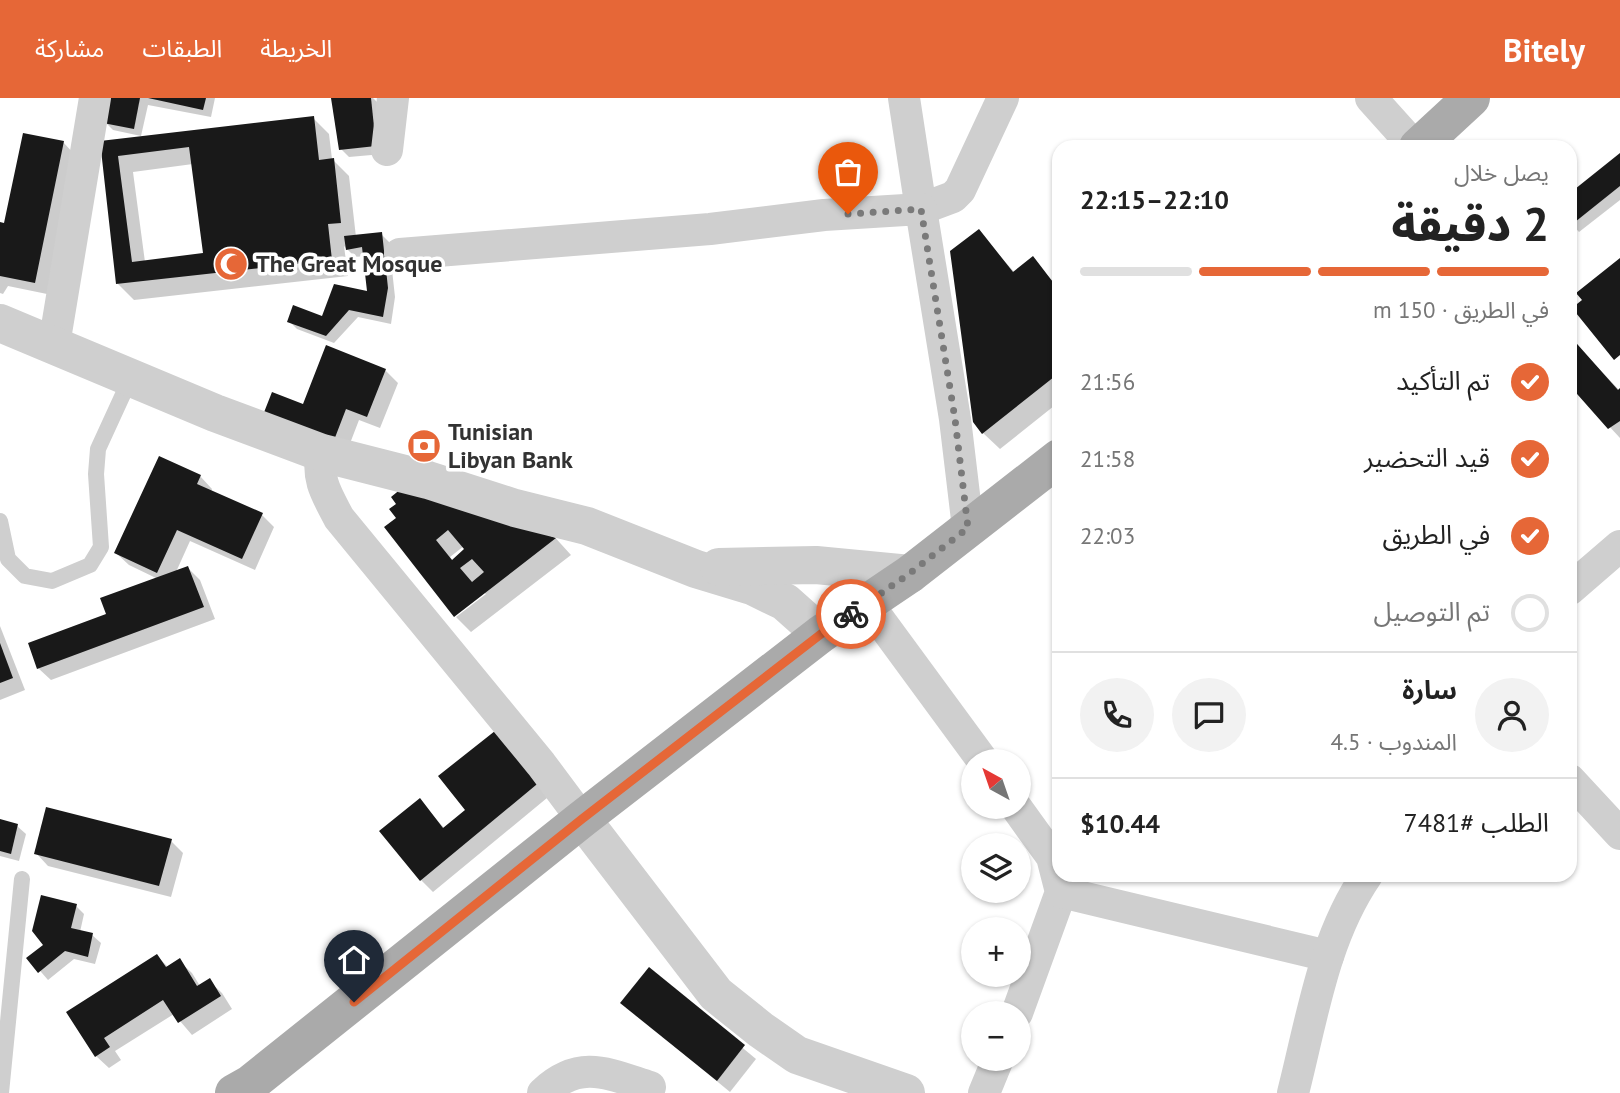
<!DOCTYPE html>
<html lang="ar">
<head>
<meta charset="utf-8">
<style>
  body { margin:0; font-family:"PT Sans","Noto Sans Arabic",sans-serif; background:#f2f2f2; color:#222; direction:rtl; height:100vh; display:flex; flex-direction:column; font-size:26px; white-space:nowrap }
  * { box-sizing:border-box; margin:0 }
  p { font-size:23px; color:#767676 }
  .icon { flex:none; width:38px; height:38px; fill:none; stroke:currentColor; stroke-width:2; stroke-linecap:round; stroke-linejoin:round }
  .map { position:relative; flex:1; overflow:hidden; direction:ltr }
  .details { position:absolute; left:1052px; top:42px; width:525px; height:742px; display:flex; flex-direction:column; background:#fff; border-radius:21px; box-shadow:0 2px 5px #0004; direction:rtl }
  .details>* { flex:none }
  .needle { width:46px; rotate:320deg }
  .fabs { position:absolute; left:961px; top:651px; display:grid; gap:14px }
  .fabs a { display:grid; place-items:center; width:70px; height:70px; border-radius:50%; background:#fff; box-shadow:0 2px 5px #0004; font-size:35px }
  .pin { position:absolute; display:grid; place-items:center; width:60px; height:60px; color:#fff; margin:-72px -30px; border-radius:50% 50% 50% 0; rotate:-45deg; box-shadow:0 0 7px #0007 }
  .pin .icon { rotate:45deg }
  .courier { position:absolute; display:grid; place-items:center; width:70px; height:70px; margin:-35px; border:5px solid #e66737; border-radius:50%; background:#fff; color:#222; box-shadow:0 2px 9px #0007 }
  .summary em { font-style:normal; font-weight:800 }
  .summary div { display:flex; flex-direction:column-reverse }
  .summary { display:flex; align-items:center; justify-content:space-between; height:119px; padding:0 28px }
  h1 { font-size:46px; font-weight:800; line-height:52px }
  .bar { display:grid; grid-template-columns:repeat(4,1fr); gap:10px 7px; align-content:center; height:84px; padding:0 28px }
  .bar i { height:9px; border-radius:5px; background:#e0e0e0 }
  .bar .on { background:#e66737 }
  .bar p { grid-column:span 4 }
  .line { display:flex; align-items:center; gap:18px; padding:0 28px; border-top:2px solid #e0e0e0 }
  .line div { flex:1 }
  .round { display:grid; place-items:center; flex:none; width:74px; height:74px; border-radius:37px; background:#f2f2f2 }
  ol { padding:0 28px; list-style:none }
  li { display:flex; align-items:center; gap:21px; height:77px }
  li p { margin-inline-start:auto }
  li .icon { padding:7px; border-radius:50%; background:#e66737; color:#fff; stroke-width:4 }
  li:last-child { color:#767676 }
  li i { width:38px; height:38px; border:4px solid #e0e0e0; border-radius:50% }
  header { display:flex; align-items:center; gap:42px; box-sizing:border-box; height:98px; padding:0 35px; background:#e66737; color:#fff }
  header strong { font-size:33px }
  nav { display:flex; gap:38px; margin-inline-start:auto; font-size:24px }
  .map>svg:first-child { display:block }
  .shadow { fill:#0003; fill-rule:evenodd }
  .building { fill:#191919; fill-rule:evenodd }
  .lines { fill:none; stroke-linecap:round; stroke-linejoin:round }
  .service { stroke:#cfcfcf; stroke-width:16 }
  .minor { stroke:#cfcfcf; stroke-width:32 }
  .tertiary { stroke:#cfcfcf; stroke-width:38 }
  .primary { stroke:#aaa; stroke-width:38 }
  .done { stroke:#7a7a7a; stroke-width:7; stroke-dasharray:0 12.6 }
  .route { stroke:#e66737; stroke-width:9 }
  .labels { text-anchor:middle; stroke-width:7; stroke-linejoin:round; paint-order:stroke }
  .poi-label { font-size:24px; font-weight:bold; fill:#323232; stroke:#fff; text-anchor:start }
</style>
</head>
<body>
<header>
<strong>Bitely</strong>
<nav><a>الخريطة</a><a>الطبقات</a><a>مشاركة</a></nav>
</header>
<div class="map">
<svg width="1620" height="995" viewBox="0 0 1620 995">
  <rect width="100%" height="100%" fill="#fff"/>
  <!-- shadow -->
  <g class="shadow">
    <path d="M110,0H215L211,19L148,7L141,38L113,32L105,24Z"/>
    <path d="M332,0H373L378,5L383,56L349,59L341,51Z"/>
    <path d="M313,20L329,36L332,61L349,78L356,139L381,136L389,144L395,199L391,226L358,219L334,245L297,231L289,223L323,221L369,195L365,158L355,159L344,148L348,178L134,202L118,186L102,44ZM193,66L204,156L145,164L133,74Z"/>
    <path d="M63,44L75,57L47,196L8,188L3,196L0,195V126L5,128Z"/>
    <path d="M1620,58V102L1579,134L1570,124V97Z"/>
    <path d="M978,133L1015,175L1032,161L1059,190V304L1000,351L983,335Z"/>
    <path d="M1570,240L1620,293V340L1570,286Z"/>
    <path d="M385,272L398,285L380,330L359,322L344,361L304,309Z"/>
    <path d="M200,378L212,391L211,394L262,417L274,429L255,472L190,443L176,474L188,470L200,482L215,521L51,582L38,570L158,481L129,467L116,455Z"/>
    <path d="M387,430L551,435L571,457L471,534L456,519L486,496ZM464,448L467,451L453,463L450,459Z"/>
    <path d="M0,528L25,592L0,602Z"/>
    <path d="M500,631L553,695L433,794L421,782L420,703L445,731L467,713Z"/>
    <path d="M0,723L17,728L26,736L19,763L0,758Z"/>
    <path d="M171,743L183,755L171,799L48,768L36,755Z"/>
    <path d="M76,808L84,816L80,834L92,837L101,845L95,866L74,861L48,882L29,860L45,848Z"/>
    <path d="M157,858L168,869L179,863L192,875L200,888L209,883L222,895L232,911L192,937L174,916L115,953L121,962L109,970L96,958L69,914Z"/>
    <path d="M649,872L756,961L730,994L622,905Z"/>
  </g>
  <!-- building -->
  <g class="building">
    <path d="M108,0H140L134,31L103,25Z"/>
    <path d="M148,0H206L203,12Z"/>
    <path d="M331,0H371L376,48L339,52Z"/>
    <path d="M314,18L319,62L334,60L341,125L328,126L332,162L116,186L100,43ZM189,49L203,155L132,164L118,58Z"/>
    <path d="M23,35L64,43L35,185L0,178V124L4,125Z"/>
    <path d="M1620,55V88L1570,128V95Z"/>
    <path d="M979,131L1013,174L1033,158L1059,192V275L982,336L973,324L950,153Z"/>
    <path d="M382,134L388,190L383,219L349,212L326,238L287,224L293,207L322,218L334,186L367,193L362,149L346,152L344,138Z"/>
    <path d="M1620,160V257L1614,262L1572,210L1582,202L1576,195Z"/>
    <path d="M1570,238L1618,292L1620,290V323L1608,331L1570,288Z"/>
    <path d="M326,247L386,271L367,319L346,311L331,350L261,322L272,294L303,306Z"/>
    <path d="M159,358L201,377L197,386L263,415L242,461L177,432L157,475L114,455Z"/>
    <path d="M407,386L556,440L454,519L384,429L396,420L389,411L396,406L391,399ZM448,432L464,451L452,462L436,442ZM472,461L484,474L472,484L460,470Z"/>
    <path d="M188,468L204,509L37,571L28,545L106,516L100,500Z"/>
    <path d="M0,545L13,580L0,585Z"/>
    <path d="M500,629L542,682L420,783L379,733L420,700L443,730L465,712L438,678Z"/>
    <path d="M46,709L172,741L159,788L34,756Z"/>
    <path d="M0,721L18,726L11,756L0,753Z"/>
    <path d="M41,797L77,806L71,830L93,835L88,859L65,853L38,875L26,860L43,847L32,833Z"/>
    <path d="M157,856L166,869L180,860L197,888L210,880L221,898L178,925L163,902L104,940L110,949L95,959L66,914Z"/>
    <path d="M649,869L745,947L717,983L620,905Z"/>
  </g>
  <g class="lines">
    <!-- service -->
    <g class="service">
      <path d="M0,423L8,461L25,478L52,483L90,467L101,449L96,376L98,351L131,279"/>
      <path d="M1,995L22,781"/>
    </g>
    <!-- minor -->
    <g class="minor">
      <path d="M904,0L921,111L953,99L960,92L1003,0"/>
      <path d="M1371,0L1415,49"/>
      <path d="M387,52L393,0"/>
      <path d="M400,156L710,131L824,117L921,111L955,321L968,430"/>
      <path d="M54,247L95,0"/>
      <path d="M322,355C316,381 327,397 339,420L541,666L582,721"/>
      <path d="M1570,491L1620,448"/>
      <path d="M867,505L983,663"/>
      <path d="M1570,682L1620,736"/>
      <path d="M1016,709L1052,759L1061,794L1017,915"/>
      <path d="M1061,794L1328,858"/>
      <path d="M543,995C580,960 609,976 650,989"/>
      <path d="M984,995L998,961"/>
      <path d="M1293,995C1312,921 1323,841 1367,777"/>
    </g>
    <!-- tertiary -->
    <g class="tertiary">
      <path d="M0,225L215,315L322,355L428,382L515,410L587,428L696,471L752,488L785,504L821,536"/>
      <path d="M719,469L816,467L910,476"/>
      <path d="M582,721L716,896L761,932L797,957L906,995"/>
    </g>
    <!-- primary -->
    <g class="primary">
      <path d="M1418,49L1471,0"/>
      <path d="M234,995L250,986L582,721L821,536L910,476L1059,360"/>
    </g>
  </g>
  <g class="lines">
    <!-- done -->
    <path class="done" d="M848,116L921,111L955,321L968,430L909,476L851,516"/>
    <!-- route -->
    <path class="route" d="M354,904L582,721L821,536L851,516"/>
  </g>
  <!-- icons -->
  <defs>
    <g id="mosque-disc" transform="scale(1.75)"><circle r="9.5" fill="#e66737" stroke="#fff"/><path d="M3.5-4.9A6 6 0 1 0 3.5 4.9A5 5 0 1 1 3.5-4.9Z" fill="#fff"/></g>
    <g id="bank-disc" transform="scale(1.75)"><circle r="9.5" fill="#e66737" stroke="#fff"/><path d="M-6-4H6V4H-6ZM0-2.3a2.3 2.3 0 1 0 0 4.6a2.3 2.3 0 1 0 0-4.6Z" fill="#fff"/></g>
  </defs>
  <g fill-rule="evenodd">
    <use href="#mosque-disc" x="231" y="166"/>
    <use href="#bank-disc" x="424" y="348"/>
  </g>
  <g class="labels">
    <!-- poi labels -->
    <g class="poi-label">
      <text x="256" y="174">The Great Mosque</text>
      <text x="448" y="342">Tunisian<tspan x="448" dy="28">Libyan Bank</tspan></text>
    </g>
  </g>
</svg>
<div class="fabs">
<a><svg class="needle" viewBox="-14 -14 28 28"><path d="M0-13l5 13h-10z" fill="#e53935"/><path d="M0 13l5-13h-10z" fill="#767676"/></svg></a>
<a><svg class="icon" aria-label="layers" viewBox="0 0 24 24"><path d="M12 4l9 5-9 5-9-5zM3 14l9 5 9-5"/></svg></a>
<a>+</a>
<a>−</a>
</div>
<div class="pin" style="left:848px;top:116px;background:#ea580c"><svg class="icon" aria-label="bag" viewBox="0 0 24 24"><path d="M5 8h14l-1 12H6zM9 8a3 3 0 0 1 6 0"/></svg></div>
<div class="pin" style="left:354px;top:904px;background:#1f2937"><svg class="icon" aria-label="home" viewBox="0 0 24 24"><path d="M3 11l9-7 9 7M6 9v11h12V9"/></svg></div>
<div class="courier" style="left:851px;top:516px"><svg class="icon" aria-label="bike" viewBox="0 0 24 24"><circle cx="6" cy="16" r="4"/><circle cx="18" cy="16" r="4"/><path d="M6 16l4-8h5l3 8M10 8l3 8H6M13 5h3"/></svg></div>
<section class="details">
<div class="summary"><div><h1>2 دقيقة</h1><p>يصل خلال</p></div><em>22:10–22:15</em></div>
<div class="bar"><i class="on"></i><i class="on"></i><i class="on"></i><i></i><p>في الطريق · 150 m</p></div>
<ol>
<li><svg class="icon" aria-label="check" viewBox="0 0 24 24"><path d="M5 12l5 5 9-10"/></svg>تم التأكيد<p>21:56</p></li>
<li><svg class="icon" aria-label="check" viewBox="0 0 24 24"><path d="M5 12l5 5 9-10"/></svg>قيد التحضير<p>21:58</p></li>
<li><svg class="icon" aria-label="check" viewBox="0 0 24 24"><path d="M5 12l5 5 9-10"/></svg>في الطريق<p>22:03</p></li>
<li><i></i>تم التوصيل</li>
</ol>
<div class="line" style="height:126px"><a class="round"><svg class="icon" aria-label="person" viewBox="0 0 24 24"><circle cx="12" cy="8" r="4"/><path d="M4 21q1-7 8-7t8 7"/></svg></a><div><b>سارة</b><p>المندوب · 4.5</p></div><a class="round"><svg class="icon" aria-label="chat" viewBox="0 0 24 24"><path d="M4 5h16v11H9l-5 4z"/></svg></a><a class="round"><svg class="icon" aria-label="phone" viewBox="0 0 24 24"><path d="M5 4h4l2 5-3 2q2 4 5 5l2-3 5 2v4C11 20 4 13 5 4z"/></svg></a></div>
<div class="line" style="height:91px"><div>الطلب #7481</div><b>$10.44</b></div>
</section>
</div>
</body>
</html>
